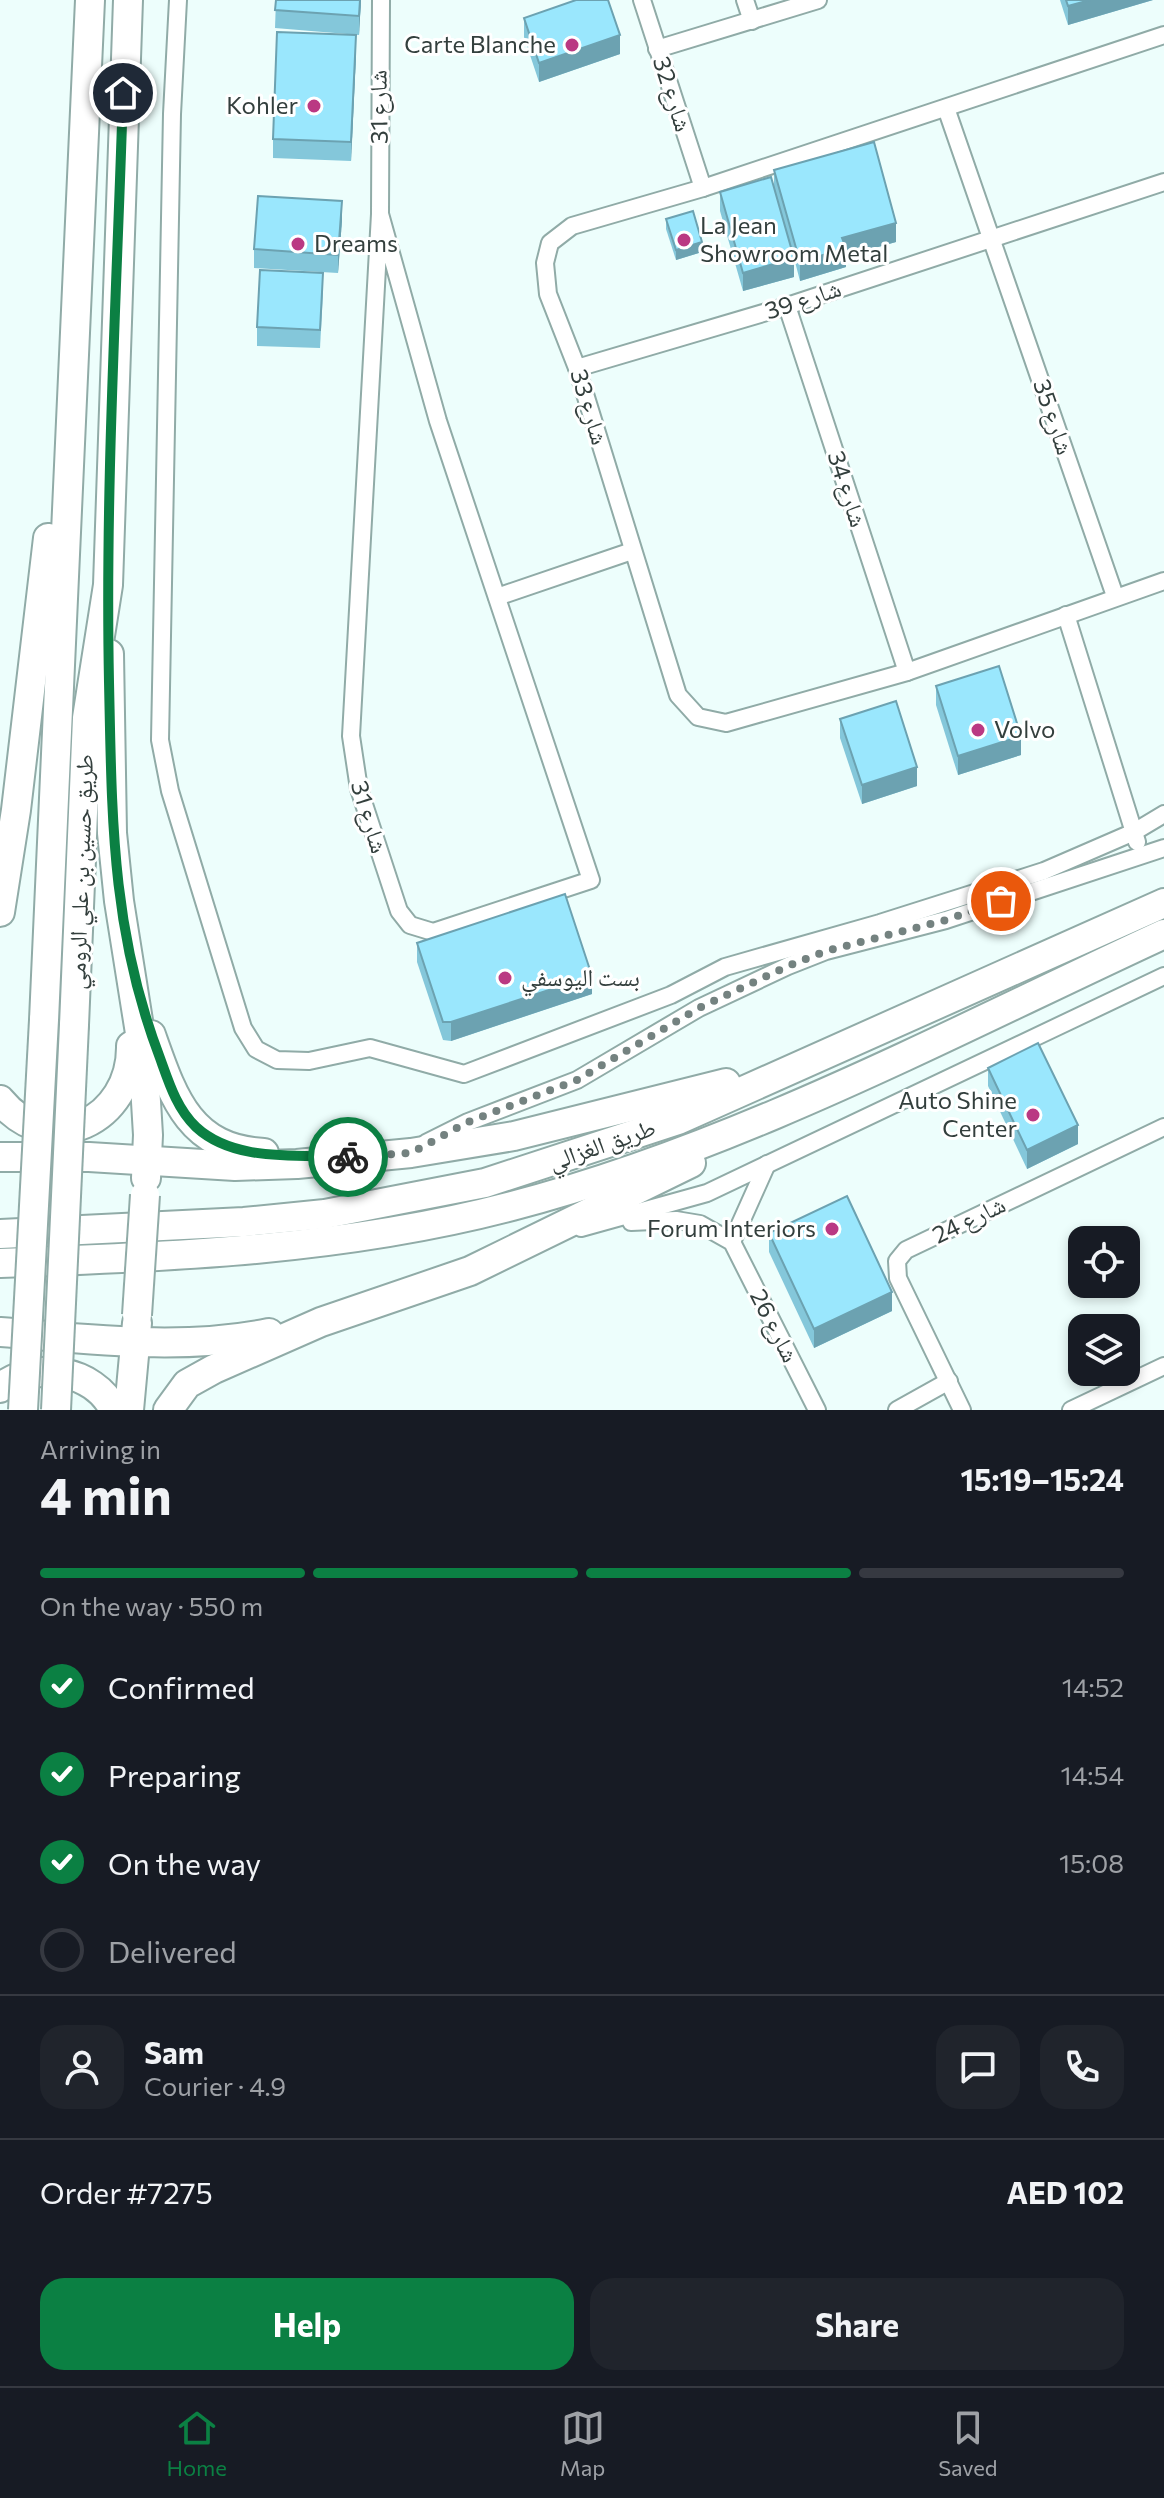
<!DOCTYPE html>
<html lang="en">
<head>
<meta charset="utf-8">
<style>
  body { margin:0; font-family:Commissioner,"Noto Naskh Arabic",sans-serif; background:#20242c; color:#f1f3f6; height:100vh; display:flex; flex-direction:column; font-size:30px; white-space:nowrap }
  * { box-sizing:border-box; margin:0 }
  p { font-size:26px; color:#9ea1a6 }
  .icon { flex:none; width:44px; height:44px; fill:none; stroke:currentColor; stroke-width:2; stroke-linecap:round; stroke-linejoin:round }
  .map { position:relative; height:1410px; overflow:hidden }
  .side { display:flex; flex-direction:column; background:#171b24; flex:1 }
  .side>* { flex:none }
  .controls { position:absolute; left:1068px; top:1226px; display:grid; gap:16px }
  .controls a { display:grid; place-items:center; width:72px; height:72px; border-radius:16px; background:#171b24; box-shadow:0 4px 12px #0003; font-size:40px }
  .pin { position:absolute; display:grid; place-items:center; width:68px; height:68px; color:#fff; margin:-34px; border:4px solid #fff; border-radius:50%; box-shadow:0 2px 8px #0007 }
  .courier { position:absolute; display:grid; place-items:center; width:80px; height:80px; margin:-40px; border:6px solid #0b8043; border-radius:50%; background:#fff; color:#222; box-shadow:0 2px 10px #0007 }
  .summary em { font-style:normal; font-weight:700 }
  .summary div { display:flex; flex-direction:column-reverse }
  .summary { display:flex; align-items:center; justify-content:space-between; height:136px; padding:0 40px }
  h1 { font-size:52px; font-weight:700; line-height:60px }
  .bar { display:grid; grid-template-columns:repeat(4,1fr); gap:12px 8px; align-content:center; height:96px; padding:0 40px }
  .bar i { height:10px; border-radius:6px; background:#363941 }
  .bar .active { background:#0b8043 }
  .bar p { grid-column:span 4 }
  .line { display:flex; align-items:center; gap:20px; padding:0 40px; border-top:2px solid #363941 }
  .line div { flex:1 }
  .round { display:grid; place-items:center; flex:none; width:84px; height:84px; border-radius:24px; background:#20242c }
  ol { padding:0 40px; list-style:none }
  li { display:flex; align-items:center; gap:24px; height:88px }
  li p { margin-inline-start:auto }
  li .icon { padding:8px; border-radius:50%; background:#0b8043; color:#fff; stroke-width:4 }
  li:last-child { color:#9ea1a6 }
  li i { width:44px; height:44px; border:4px solid #363941; border-radius:50% }
  .button { display:flex; gap:16px; margin-top:auto; padding:16px 40px }
  .button a { flex:1; height:92px; border-radius:24px; background:#0b8043; color:#fff; font-size:32px; font-weight:700; line-height:92px; text-align:center }
  .button a+a { background:#20242c; color:#f1f3f6 }
  .tab-bar { display:flex; justify-content:space-around; align-items:center; height:112px; border-top:2px solid #363941; background:#171b24; font-size:22px; color:#9ea1a6 }
  .tab-bar a { display:grid; justify-items:center; gap:4px }
  .tab-bar .active { color:#0b8043 }
  .map>svg:first-child { display:block }
  .lines { fill:none; stroke-linecap:round; stroke-linejoin:round }
  .street-casing { stroke:#90aba7; stroke-width:20 }
  .highway-casing { stroke:#90aba7; stroke-width:32 }
  .street { stroke:#fff; stroke-width:16 }
  .highway { stroke:#fff; stroke-width:28 }
  .highway-bridge-casing { stroke:#90aba7; stroke-width:32; stroke-linecap:butt }
  .highway-bridge { stroke:#fff; stroke-width:28 }
  .wall { fill:#84c7da }
  .shaded-wall { fill:#6ca2b1 }
  .building { fill:#9ae7fd; stroke:#6ca2b1; stroke-width:2 }
  .done { stroke:#748280; stroke-width:8; stroke-dasharray:0 14.4 }
  .route { stroke:#0b8043; stroke-width:10 }
  .poi-dot { fill:#ba3983; stroke:#fff; stroke-width:3 }
  .labels { text-anchor:middle; stroke-width:6; stroke-linejoin:round; paint-order:stroke }
  .poi-label { font-size:24px; fill:#333f3d; stroke:#fff; text-anchor:end }
  .street-label { font-size:24px; fill:#333f3d; stroke:#fff }
</style>
</head>
<body>
<div class="map">
<svg width="1164" height="1410" viewBox="0 0 1164 1410">
  <rect width="100%" height="100%" fill="#edfefc"/>
  <g class="lines">
    <!-- street casing -->
    <g class="street-casing">
      <g id="street">
        <path d="M178,0L172,114L160,740L170,791L243,1028L256,1049L277,1060L309,1061L370,1048L464,1074L671,995L725,967L880,923L1044,871L1134,832L1164,814"/>
        <path d="M642,0L703,188"/>
        <path d="M745,0L752,21"/>
        <path d="M1164,35L703,188L572,226L550,243L545,263L548,294L577,368L678,695L698,717L726,723L907,672L1164,581"/>
        <path d="M657,49L818,0"/>
        <path d="M946,108L1115,596"/>
        <path d="M380,214L438,421L591,880L433,932L410,925L399,911L359,789L351,736L380,214L381,0"/>
        <path d="M787,306L907,672"/>
        <path d="M577,368L787,306L1164,182"/>
        <path d="M497,597L632,551"/>
        <path d="M1066,615L1137,842"/>
        <path d="M426,1143L468,1122L577,1080L699,1008L788,966L826,951L946,920L1164,848"/>
        <path d="M631,1222L676,1220L700,1224L732,1242L817,1410"/>
        <path d="M581,1228L707,1193L1164,976"/>
        <path d="M732,1242L767,1164"/>
        <path d="M897,1410L949,1381"/>
        <path d="M962,1410L898,1278L897,1261L906,1250L1164,1127"/>
        <path d="M1071,1410L1164,1366"/>
      </g>
    </g>
    <!-- highway casing -->
    <g class="highway-casing">
      <g id="highway">
        <path d="M109,654L112,833L119,901L143,1052L148,1135L146,1178"/>
        <path d="M0,912L16,810L48,538"/>
        <path d="M44,1020L90,0"/>
        <path d="M74,1025L87,718L108,585L128,0"/>
        <path d="M151,1035C173,1097 189,1149 264,1153"/>
        <path d="M0,1100C50,1161 132,1120 131,1046"/>
        <path d="M0,1157H89L235,1166L297,1164L411,1153L514,1136L726,1083"/>
        <path d="M0,1234L244,1222L325,1214L485,1183L678,1120L1164,903"/>
        <path d="M0,1263C172,1257 345,1250 512,1206C736,1148 954,1031 1164,934"/>
        <path d="M0,1332C90,1339 180,1351 269,1333"/>
        <path d="M0,1388C34,1360 94,1369 114,1410"/>
        <path d="M129,1410L137,1323"/>
        <path d="M168,1410L187,1384L214,1369L321,1322L470,1271L691,1163"/>
      </g>
    </g>
    <!-- street -->
    <use href="#street" class="street"/>
    <!-- highway -->
    <use href="#highway" class="highway"/>
    <!-- highway-bridge casing -->
    <g class="highway-bridge-casing">
      <g id="highway-bridge">
        <path d="M137,1315L145,1195"/>
        <path d="M23,1410L44,1020"/>
        <path d="M56,1410L74,1025"/>
      </g>
    </g>
    <!-- highway-bridge -->
    <use href="#highway-bridge" class="highway-bridge"/>
  </g>
  <!-- wall -->
  <g class="wall">
    <path d="M276,0H361L359,35L275,28Z"/>
    <path d="M1060,0H1153L1068,25Z"/>
    <path d="M524,18L620,54L539,82L524,37Z"/>
    <path d="M356,54L351,161L273,158V139Z"/>
    <path d="M774,170L896,242L846,256V267L800,281L794,258V277L743,291L720,211V192L774,188Z"/>
    <path d="M666,219L702,252L676,260L666,229Z"/>
    <path d="M342,220L338,273L254,268V249Z"/>
    <path d="M323,292L320,348L257,346V327Z"/>
    <path d="M936,686L1021,755L958,775L936,705Z"/>
    <path d="M840,719L917,786L862,804L840,738Z"/>
    <path d="M417,943L592,994L451,1041L443,1040L417,962Z"/>
    <path d="M988,1068L1078,1144L1027,1169L988,1086Z"/>
    <path d="M769,1233L892,1311L814,1348L769,1252Z"/>
  </g>
  <!-- shaded-wall -->
  <g class="shaded-wall">
    <path d="M360,0H361L359,35V16Z"/>
    <path d="M1090,0H1153L1068,25V6Z"/>
    <path d="M356,35V54L351,161V142Z"/>
    <path d="M620,35V54L539,82V63Z"/>
    <path d="M342,201V220L338,273V255Z"/>
    <path d="M896,223V242L846,256V267L800,281V262L842,238Z"/>
    <path d="M702,242V252L676,260V250Z"/>
    <path d="M794,258V277L743,291V273Z"/>
    <path d="M1021,736V755L958,775V756Z"/>
    <path d="M917,767V786L862,804V785Z"/>
    <path d="M592,976V994L451,1041V1022Z"/>
    <path d="M1078,1125V1144L1027,1169V1150Z"/>
    <path d="M892,1292V1311L814,1348V1329Z"/>
  </g>
  <!-- building -->
  <g class="building">
    <path d="M276,0H360L359,16L275,10Z"/>
    <path d="M576,0H608L620,35L539,63L524,18Z"/>
    <path d="M1066,0H1090L1068,6Z"/>
    <path d="M277,32L356,35L351,142L273,139Z"/>
    <path d="M874,142L896,223L842,238L846,248L800,262L774,170Z"/>
    <path d="M771,177L794,258L743,273L720,192Z"/>
    <path d="M258,196L342,201L338,255L254,249Z"/>
    <path d="M693,211L702,242L676,250L666,219Z"/>
    <path d="M260,270L323,273L320,330L257,327Z"/>
    <path d="M999,666L1021,736L958,756L936,686Z"/>
    <path d="M896,701L917,767L862,785L840,719Z"/>
    <path d="M565,894L592,976L451,1022H443L417,943Z"/>
    <path d="M1038,1043L1078,1125L1027,1150L988,1068Z"/>
    <path d="M847,1196L892,1292L814,1329L769,1233Z"/>
  </g>
  <g class="lines">
    <!-- done -->
    <path class="done" d="M348,1157L411,1153L468,1122L577,1080L699,1008L788,966L826,951L946,920L1001,901"/>
    <!-- route -->
    <path class="route" d="M123,93C117,289 105,486 109,682C112,816 111,930 160,1058C169,1083 177,1109 196,1127C235,1163 299,1154 348,1157"/>
  </g>
  <!-- markers -->
  <g class="poi-dot">
    <circle cx="572" cy="45" r="8"/>
    <circle cx="314" cy="106" r="8"/>
    <circle cx="684" cy="240" r="8"/>
    <circle cx="298" cy="244" r="8"/>
    <circle cx="978" cy="730" r="8"/>
    <circle cx="505" cy="978" r="8"/>
    <circle cx="1033" cy="1115" r="8"/>
    <circle cx="832" cy="1229" r="8"/>
  </g>
  <g class="labels">
    <!-- poi labels -->
    <g class="poi-label">
      <text x="556" y="53">Carte Blanche</text>
      <text x="298" y="114">Kohler</text>
      <text x="700" y="234" text-anchor="start">La Jean<tspan x="700" dy="28">Showroom Metal</tspan></text>
      <text x="314" y="252" text-anchor="start">Dreams</text>
      <text x="994" y="738" text-anchor="start">Volvo</text>
      <text x="521" y="986" text-anchor="start">بست اليوسفي</text>
      <text x="1017" y="1109">Auto Shine<tspan x="1017" dy="28">Center</tspan></text>
      <text x="816" y="1237">Forum Interiors</text>
    </g>
    <!-- street labels -->
    <g class="street-label">
      <text transform="translate(672 94) rotate(72)" y="8">32 شارع</text>
      <text transform="translate(379 107) rotate(-91)" y="8">شارع 31</text>
      <text transform="translate(803 300) rotate(-18)" y="8">شارع 39</text>
      <text transform="translate(589 407) rotate(73)" y="8">شارع 33</text>
      <text transform="translate(1053 417) rotate(71)" y="8">شارع 35</text>
      <text transform="translate(847 489) rotate(72)" y="8">شارع 34</text>
      <text transform="translate(369 817) rotate(73)" y="8">شارع 31</text>
      <text transform="translate(81 872) rotate(-88)" y="8">طريق حسين بن علي الرومي</text>
      <text transform="translate(602 1145) rotate(-19)" y="8">طريق الغزالي</text>
      <text transform="translate(969 1220) rotate(-26)" y="8">شارع 24</text>
      <text transform="translate(774 1326) rotate(63)" y="8">شارع 26</text>
    </g>
  </g>
</svg>
<div class="controls">
<a><svg class="icon" aria-label="locate" viewBox="0 0 24 24"><circle cx="12" cy="12" r="6"/><path d="M12 2v4M12 18v4M2 12h4M18 12h4"/></svg></a>
<a><svg class="icon" aria-label="layers" viewBox="0 0 24 24"><path d="M12 4l9 5-9 5-9-5zM3 14l9 5 9-5"/></svg></a>
</div>
<div class="pin" style="left:1001px;top:901px;background:#ea580c"><svg class="icon" aria-label="bag" viewBox="0 0 24 24"><path d="M5 8h14l-1 12H6zM9 8a3 3 0 0 1 6 0"/></svg></div>
<div class="pin" style="left:123px;top:93px;background:#1f2937"><svg class="icon" aria-label="home" viewBox="0 0 24 24"><path d="M3 11l9-7 9 7M6 9v11h12V9"/></svg></div>
<div class="courier" style="left:348px;top:1157px"><svg class="icon" aria-label="bike" viewBox="0 0 24 24"><circle cx="6" cy="16" r="4"/><circle cx="18" cy="16" r="4"/><path d="M6 16l4-8h5l3 8M10 8l3 8H6M13 5h3"/></svg></div>
</div>
<section class="side">
<div class="summary"><div><h1>4 min</h1><p>Arriving in</p></div><em>15:19–15:24</em></div>
<div class="bar"><i class="active"></i><i class="active"></i><i class="active"></i><i></i><p>On the way · 550 m</p></div>
<ol>
<li><svg class="icon" aria-label="check" viewBox="0 0 24 24"><path d="M5 12l5 5 9-10"/></svg>Confirmed<p>14:52</p></li>
<li><svg class="icon" aria-label="check" viewBox="0 0 24 24"><path d="M5 12l5 5 9-10"/></svg>Preparing<p>14:54</p></li>
<li><svg class="icon" aria-label="check" viewBox="0 0 24 24"><path d="M5 12l5 5 9-10"/></svg>On the way<p>15:08</p></li>
<li><i></i>Delivered</li>
</ol>
<div class="line" style="height:144px"><a class="round"><svg class="icon" aria-label="person" viewBox="0 0 24 24"><circle cx="12" cy="8" r="4"/><path d="M4 21q1-7 8-7t8 7"/></svg></a><div><b>Sam</b><p>Courier · 4.9</p></div><a class="round"><svg class="icon" aria-label="chat" viewBox="0 0 24 24"><path d="M4 5h16v11H9l-5 4z"/></svg></a><a class="round"><svg class="icon" aria-label="phone" viewBox="0 0 24 24"><path d="M5 4h4l2 5-3 2q2 4 5 5l2-3 5 2v4C11 20 4 13 5 4z"/></svg></a></div>
<div class="line" style="height:104px"><div>Order #7275</div><b>AED 102</b></div>
<div class="button"><a>Help</a><a>Share</a></div>
</section>
<nav class="tab-bar">
<a class="active"><svg class="icon" aria-label="home" viewBox="0 0 24 24"><path d="M3 11l9-7 9 7M6 9v11h12V9"/></svg>Home</a>
<a><svg class="icon" aria-label="map" viewBox="0 0 24 24"><path d="M3 6l6-2 6 2 6-2v14l-6 2-6-2-6 2zM9 4v14M15 6v14"/></svg>Map</a>
<a><svg class="icon" aria-label="saved" viewBox="0 0 24 24"><path d="M7 4h10v16l-5-4-5 4z"/></svg>Saved</a>
</nav>
</body>
</html>
